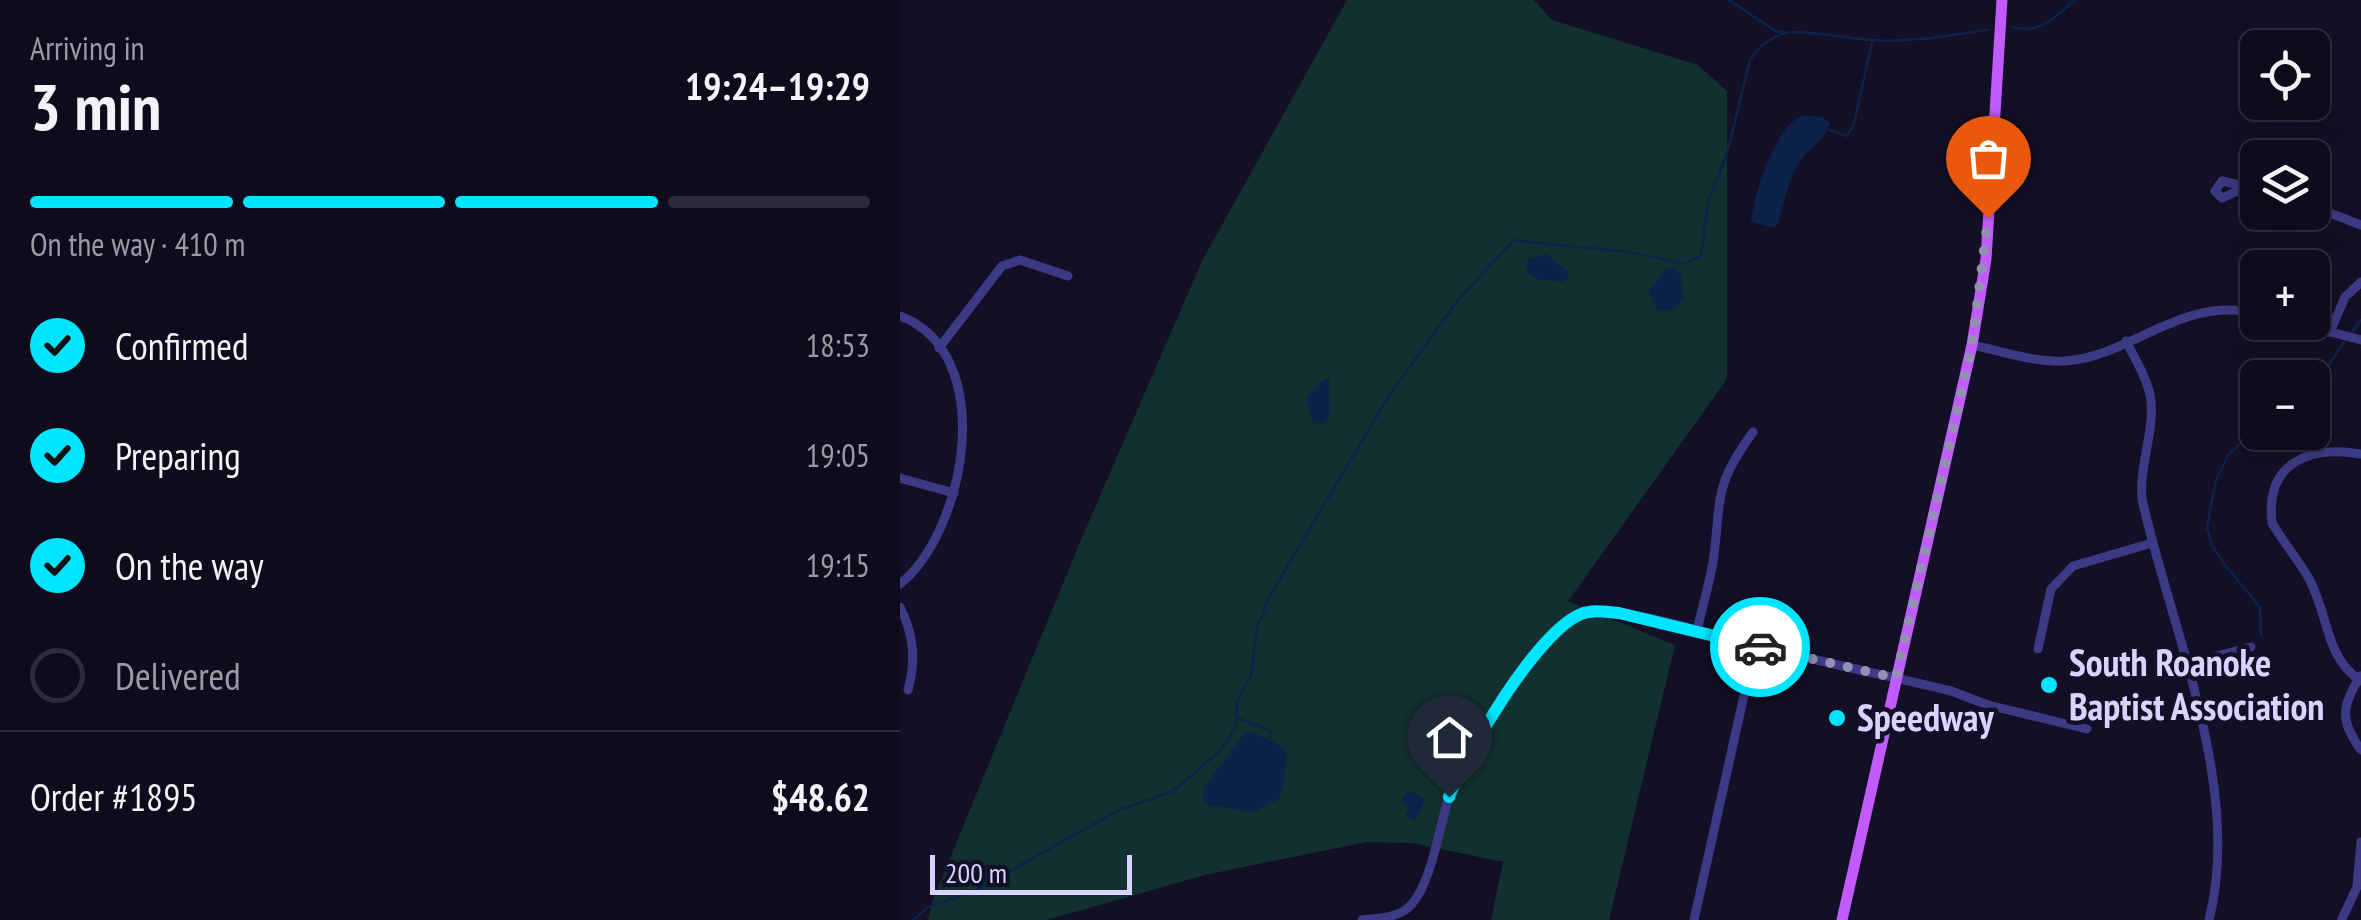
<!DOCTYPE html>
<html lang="en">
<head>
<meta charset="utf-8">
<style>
  body { margin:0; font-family:"PT Sans Narrow",sans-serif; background:#171425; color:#f1f3f6; height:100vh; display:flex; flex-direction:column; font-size:38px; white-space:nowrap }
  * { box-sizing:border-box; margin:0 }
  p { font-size:32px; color:#9b9ba3 }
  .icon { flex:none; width:55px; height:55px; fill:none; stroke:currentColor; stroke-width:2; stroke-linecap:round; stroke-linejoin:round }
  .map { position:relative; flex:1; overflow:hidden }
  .drawer { display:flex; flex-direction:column; background:#0e0b1c; width:900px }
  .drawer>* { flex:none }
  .tools { position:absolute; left:1340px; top:30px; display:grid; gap:20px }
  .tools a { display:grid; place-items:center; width:90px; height:90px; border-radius:15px; background:#0e0b1c; box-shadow:0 5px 25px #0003,0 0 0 2px #2e2b3b; font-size:50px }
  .scale { position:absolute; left:30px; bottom:25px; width:202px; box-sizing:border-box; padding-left:10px; border:5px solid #d9d4ff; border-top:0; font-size:28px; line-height:35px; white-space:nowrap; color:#d9d4ff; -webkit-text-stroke:8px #130f26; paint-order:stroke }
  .pin { position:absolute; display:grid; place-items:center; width:85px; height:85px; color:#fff; margin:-102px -42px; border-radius:50% 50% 50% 0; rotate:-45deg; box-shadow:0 0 10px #0007 }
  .pin .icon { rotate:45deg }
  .courier { position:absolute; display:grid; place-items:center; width:100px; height:100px; margin:-50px; border:8px solid #00e5ff; border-radius:50%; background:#fff; color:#222; box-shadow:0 2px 12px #0007 }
  .summary em { font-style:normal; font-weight:600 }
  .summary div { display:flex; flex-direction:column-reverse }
  .summary { display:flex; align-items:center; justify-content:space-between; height:170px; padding:0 30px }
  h1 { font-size:65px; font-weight:600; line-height:75px }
  .bar { display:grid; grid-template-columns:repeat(4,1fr); gap:15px 10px; align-content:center; height:120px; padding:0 30px }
  .bar i { height:12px; border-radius:8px; background:#2e2b3b }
  .bar .on { background:#00e5ff }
  .bar p { grid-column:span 4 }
  .line { display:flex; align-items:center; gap:25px; padding:0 30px; border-top:2px solid #2e2b3b }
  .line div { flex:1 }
  ol { padding:0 30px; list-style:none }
  li { display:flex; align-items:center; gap:30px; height:110px }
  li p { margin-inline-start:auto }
  li .icon { padding:10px; border-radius:50%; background:#00e5ff; color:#111; stroke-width:4 }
  li:last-child { color:#9b9ba3 }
  li i { width:55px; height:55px; border:5px solid #2e2b3b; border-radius:50% }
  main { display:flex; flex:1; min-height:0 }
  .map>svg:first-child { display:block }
  .green { fill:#12302f }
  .water { fill:#0c2248 }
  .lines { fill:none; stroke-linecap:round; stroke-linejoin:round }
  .stream { stroke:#0c2248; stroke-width:2.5 }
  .minor { stroke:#3d3a85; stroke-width:9 }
  .major { stroke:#c25bff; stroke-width:11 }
  .done { stroke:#948fb3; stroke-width:10; stroke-dasharray:0 18 }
  .route { stroke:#00e5ff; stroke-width:12 }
  .poi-dot { fill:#00e5ff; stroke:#130f26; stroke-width:4 }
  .labels { text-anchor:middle; stroke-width:9; stroke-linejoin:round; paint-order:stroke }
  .poi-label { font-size:38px; font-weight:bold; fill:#d9d4ff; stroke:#130f26; text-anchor:start }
</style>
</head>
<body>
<main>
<section class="drawer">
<div class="summary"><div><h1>3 min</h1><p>Arriving in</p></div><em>19:24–19:29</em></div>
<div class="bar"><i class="on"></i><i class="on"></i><i class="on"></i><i></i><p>On the way · 410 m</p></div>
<ol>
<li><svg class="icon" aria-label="check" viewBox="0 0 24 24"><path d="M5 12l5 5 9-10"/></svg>Confirmed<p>18:53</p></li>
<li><svg class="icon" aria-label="check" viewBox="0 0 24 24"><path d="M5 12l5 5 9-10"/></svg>Preparing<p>19:05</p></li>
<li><svg class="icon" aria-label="check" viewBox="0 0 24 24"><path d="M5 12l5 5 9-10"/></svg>On the way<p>19:15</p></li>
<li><i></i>Delivered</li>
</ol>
<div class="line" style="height:130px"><div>Order #1895</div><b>$48.62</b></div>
</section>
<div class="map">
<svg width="1461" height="920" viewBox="0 0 1461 920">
  <rect width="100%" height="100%" fill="#130f26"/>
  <!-- green -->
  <path class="green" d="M447,0H634L652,20L798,65L827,91V379L668,601L775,645L709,920H591L603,862L512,843L467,842L305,875L147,920H28L32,902L180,542L302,261Z"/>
  <!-- water -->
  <g class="water">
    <path d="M903,115L924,118L930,123C928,137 909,148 900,161C888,180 884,203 878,224L874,227L851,222C854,193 875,126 903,115Z"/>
    <path d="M646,254L667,270L669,276L663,282L637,279L626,273L628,259Z"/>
    <path d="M773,267L781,274L784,299L775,309L757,310L749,291L763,271Z"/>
    <path d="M424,379H429L430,416L423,423H414L408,409L407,397Z"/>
    <path d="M350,732L376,743L386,751L384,782L379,799L353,813L305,804L302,800L305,787L343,734Z"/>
    <path d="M507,790L525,799L515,821L505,816L509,807L501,803Z"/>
  </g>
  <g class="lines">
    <!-- stream -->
    <g class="stream">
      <path d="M829,0L877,32H883"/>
      <path d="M1113,27C1140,35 1156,16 1175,0"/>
      <path d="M891,32C919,32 943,38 970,40C1009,43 1049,35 1088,30"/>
      <path d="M929,130L947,136L954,124L972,42"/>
      <path d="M1452,332L1461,320"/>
      <path d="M1412,389L1444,342"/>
      <path d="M1358,427L1329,454L1316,480L1307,527L1312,545L1324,564L1360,607L1361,635"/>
      <path d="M338,718L372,731L369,740"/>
      <path d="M13,920L28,907L72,892L219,810L273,791L320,751L336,727L337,701L351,676L357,627L369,597L490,394L559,299L614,240C668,248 724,247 777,263H786L801,256L808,202L828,150L850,60C860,45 871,37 889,32"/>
    </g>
    <!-- minor -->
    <g class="minor">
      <path d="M1348,186L1322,198L1315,191L1322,181L1358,189"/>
      <path d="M1412,206L1461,225"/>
      <path d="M0,316C99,353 66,531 0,584"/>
      <path d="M1392,322L1461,340"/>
      <path d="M1430,332L1445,297L1461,282"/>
      <path d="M1226,341C1235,359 1249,381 1251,401C1254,434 1239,466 1242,499C1271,630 1343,787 1309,920"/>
      <path d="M1072,345C1102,351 1135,363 1165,361C1233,356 1283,294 1358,314"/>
      <path d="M39,348L102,266L120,260L168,276"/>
      <path d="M1461,454C1410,445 1365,462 1372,523C1383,542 1397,558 1408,577C1429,613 1424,657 1461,681"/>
      <path d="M0,478L54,493"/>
      <path d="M0,607C14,635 16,660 8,690"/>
      <path d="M797,631C802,608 809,585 813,562C822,499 812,488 853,432"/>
      <path d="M1138,649L1151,589L1173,566L1252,543"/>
      <path d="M1286,664L1351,647"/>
      <path d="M1460,676C1442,708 1439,719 1461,750"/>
      <path d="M1442,919L1457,887L1461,842"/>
      <path d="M462,920C479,918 499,918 511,905C532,882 539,827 549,797C563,755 643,622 687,612C719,605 815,636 851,644C917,661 984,675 1051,691L1088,705L1187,729"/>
      <path d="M794,920L855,646"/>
    </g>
    <!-- major -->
    <path class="major" d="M942,920L1072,345L1086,259L1102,0"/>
  </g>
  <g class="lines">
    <!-- done -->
    <path class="done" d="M860,647L996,678L1072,346L1088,218"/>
    <!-- route -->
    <path class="route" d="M549,797C565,754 638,631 681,614C693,609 706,612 719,613L860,647"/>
  </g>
  <!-- markers -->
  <g class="poi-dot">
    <circle cx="1149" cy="685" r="10"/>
    <circle cx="937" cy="718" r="10"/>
  </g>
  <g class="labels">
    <!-- poi labels -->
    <g class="poi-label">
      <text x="1169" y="676">South Roanoke<tspan x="1169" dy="44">Baptist Association</tspan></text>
      <text x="957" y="731">Speedway</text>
    </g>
  </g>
</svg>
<div class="tools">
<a><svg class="icon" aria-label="locate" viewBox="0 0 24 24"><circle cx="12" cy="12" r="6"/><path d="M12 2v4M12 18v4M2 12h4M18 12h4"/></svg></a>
<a><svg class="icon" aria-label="layers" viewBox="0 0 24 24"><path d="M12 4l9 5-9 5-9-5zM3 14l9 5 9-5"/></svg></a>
<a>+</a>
<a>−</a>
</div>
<div class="scale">200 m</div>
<div class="pin" style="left:1088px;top:218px;background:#ea580c"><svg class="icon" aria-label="bag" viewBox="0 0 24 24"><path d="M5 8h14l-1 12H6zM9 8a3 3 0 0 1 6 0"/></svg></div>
<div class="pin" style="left:549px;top:797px;background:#1f2937"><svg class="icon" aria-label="home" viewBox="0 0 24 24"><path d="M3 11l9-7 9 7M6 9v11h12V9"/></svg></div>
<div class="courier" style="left:860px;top:647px"><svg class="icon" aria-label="car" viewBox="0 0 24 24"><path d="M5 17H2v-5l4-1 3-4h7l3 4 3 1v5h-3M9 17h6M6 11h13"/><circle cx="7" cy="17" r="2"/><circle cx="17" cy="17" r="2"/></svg></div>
</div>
</main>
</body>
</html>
